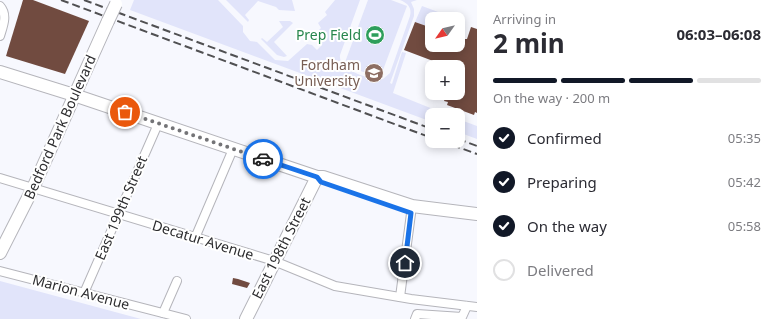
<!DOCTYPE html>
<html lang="en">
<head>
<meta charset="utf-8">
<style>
  body { margin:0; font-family:"Noto Sans",sans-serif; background:#f2f2f3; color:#2b2b33; height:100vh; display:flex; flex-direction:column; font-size:15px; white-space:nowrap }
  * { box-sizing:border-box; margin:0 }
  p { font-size:13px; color:#7c7c81 }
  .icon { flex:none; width:22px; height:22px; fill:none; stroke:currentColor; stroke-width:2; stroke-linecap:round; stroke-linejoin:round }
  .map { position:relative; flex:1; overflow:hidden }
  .sheet { display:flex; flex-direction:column; background:#fff; width:300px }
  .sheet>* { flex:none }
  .needle { width:26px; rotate:236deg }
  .fabs { position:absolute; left:425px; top:12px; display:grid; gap:8px }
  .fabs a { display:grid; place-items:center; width:40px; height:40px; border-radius:8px; background:#fff; box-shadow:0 2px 10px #0003; font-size:20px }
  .pin { position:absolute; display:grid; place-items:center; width:34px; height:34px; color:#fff; margin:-17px; border:2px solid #fff; border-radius:50%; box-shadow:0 1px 4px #0007 }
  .courier { position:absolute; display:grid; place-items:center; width:40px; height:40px; margin:-20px; border:3px solid #1a73e8; border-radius:50%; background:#fff; color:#222; box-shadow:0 1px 5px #0007 }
  .head em { font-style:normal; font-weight:700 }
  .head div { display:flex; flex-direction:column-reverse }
  .head { display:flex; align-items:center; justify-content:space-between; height:68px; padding:0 16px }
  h1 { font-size:26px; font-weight:700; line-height:30px }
  .bar { display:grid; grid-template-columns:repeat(4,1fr); gap:6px 4px; align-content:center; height:48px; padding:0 16px }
  .bar i { height:5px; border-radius:3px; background:#e1e1e2 }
  .bar .active { background:#111827 }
  .bar p { grid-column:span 4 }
  ol { padding:0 16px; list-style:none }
  li { display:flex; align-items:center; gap:12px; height:44px }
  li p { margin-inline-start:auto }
  li .icon { padding:4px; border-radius:50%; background:#111827; color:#fff; stroke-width:4 }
  li:last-child { color:#7c7c81 }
  li i { width:22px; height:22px; border:2px solid #e1e1e2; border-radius:50% }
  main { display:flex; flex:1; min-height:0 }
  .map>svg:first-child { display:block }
  .green { fill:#e1e4fa }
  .building { fill:#714b40 }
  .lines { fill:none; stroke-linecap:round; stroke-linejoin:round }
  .street-casing { stroke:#b5b5bb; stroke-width:10 }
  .secondary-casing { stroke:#b5b5bb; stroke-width:14 }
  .street { stroke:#fff; stroke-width:8 }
  .secondary { stroke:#fff; stroke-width:12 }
  .rail { stroke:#505052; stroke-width:2; stroke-dasharray:8 4; stroke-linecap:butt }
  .secondary-bridge-casing { stroke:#b5b5bb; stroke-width:14; stroke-linecap:butt }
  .secondary-bridge { stroke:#fff; stroke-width:12 }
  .done { stroke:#747477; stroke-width:4; stroke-dasharray:0 7.2 }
  .route { stroke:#1a73e8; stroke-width:5 }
  .labels { text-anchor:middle; stroke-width:4; stroke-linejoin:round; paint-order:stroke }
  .leisure-label { font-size:14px; fill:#27864d; stroke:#fff; text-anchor:end }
  .education-label { font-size:14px; fill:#785e54; stroke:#fff; text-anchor:end }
  .street-label { font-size:14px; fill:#2d2d2f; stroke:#fff }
</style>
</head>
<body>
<main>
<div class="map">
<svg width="477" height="319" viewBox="0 0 477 319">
  <rect width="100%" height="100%" fill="#f7f8fe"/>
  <!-- green -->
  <g class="green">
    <path d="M134,0H218L243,26V32L250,41L257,42L275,60L288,61L307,44L312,45L317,50L321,46L316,39L317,32L321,28L318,23L327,15L325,12L335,0H360L340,55C338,70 365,77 378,80L383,79L390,73L410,16C412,8 408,3 400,0H417L411,2L414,9V16L390,83L392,84L402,52L406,53L393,93L448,115H432V122L130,10Z"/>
    <path d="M226,0H292L295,11L279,10L276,7L258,1L245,15L249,20L248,22Z"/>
    <path d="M368,0H391L407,6L380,78L344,65Z"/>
    <path d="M422,6L457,19H432V28L415,22Z"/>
    <path d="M279,21H290L293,23L274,42L287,56L284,57L277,55L261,39L262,38L267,42L283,27Z"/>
    <path d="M458,119L477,126V139L458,132Z"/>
    <path d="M0,281L141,319H0Z"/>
  </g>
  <!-- building -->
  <g class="building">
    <path d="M23,0H33L89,21L65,74L6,56Z"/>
    <path d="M415,22L432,28V45H458V38L464,41L465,39H467L471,27L477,29V113L475,112L474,115L447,105L448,102L444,101L447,93H458V67H449L404,50Z"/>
    <path d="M233,278L238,279L250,283L247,288L232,284Z"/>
  </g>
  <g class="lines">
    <!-- street casing -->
    <g class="street-casing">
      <g id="street">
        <path d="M0,6C8,15 3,26 0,36"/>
        <path d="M0,178L274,261L335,286L411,299L477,307"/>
        <path d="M195,238L233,149"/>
        <path d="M0,271L186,319"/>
        <path d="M84,293L158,124"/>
        <path d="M400,297L412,206"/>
        <path d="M163,313L177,281"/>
        <path d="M415,319L417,314L462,317L467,306"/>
      </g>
    </g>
    <!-- secondary casing -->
    <g class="secondary-casing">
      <g id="secondary">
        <path d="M0,72L74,95L317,177H323L412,206L477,214"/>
        <path d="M0,253L33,188L108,21"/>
        <path d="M246,319L317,177"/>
      </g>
    </g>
    <!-- street -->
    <use href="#street" class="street"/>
    <!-- secondary -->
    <use href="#secondary" class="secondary"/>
    <!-- rail -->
    <g class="rail">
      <path d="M61,0L432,138"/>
      <path d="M84,0L432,129"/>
      <path d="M458,139L477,146"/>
      <path d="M441,141L477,154"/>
    </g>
    <!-- secondary-bridge casing -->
    <g class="secondary-bridge-casing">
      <path id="secondary-bridge" d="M108,21L116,4"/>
    </g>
    <!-- secondary-bridge -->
    <use href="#secondary-bridge" class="secondary-bridge"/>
  </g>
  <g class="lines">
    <!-- done -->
    <path class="done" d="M125,112L263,159"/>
    <!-- route -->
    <path class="route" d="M263,159L317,177L321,182L411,213L405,263"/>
  </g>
  <!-- icons -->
  <defs>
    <g id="stadium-disc" transform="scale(1)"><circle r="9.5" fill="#2e9e5b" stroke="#fff"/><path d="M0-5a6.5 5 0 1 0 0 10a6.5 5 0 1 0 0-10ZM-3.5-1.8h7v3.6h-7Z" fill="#fff"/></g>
    <g id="university-disc" transform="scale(1)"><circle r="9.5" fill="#8d6e63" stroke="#fff"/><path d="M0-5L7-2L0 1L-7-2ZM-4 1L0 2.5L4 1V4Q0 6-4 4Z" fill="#fff"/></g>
  </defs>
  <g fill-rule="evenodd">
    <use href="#stadium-disc" x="375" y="35"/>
    <use href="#university-disc" x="374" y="73"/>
  </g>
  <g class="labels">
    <!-- leisure labels -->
    <g class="leisure-label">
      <text x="361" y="40">Prep Field</text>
    </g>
    <!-- education labels -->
    <g class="education-label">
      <text x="360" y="70">Fordham<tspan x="360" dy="16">University</tspan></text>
    </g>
    <!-- street labels -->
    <g class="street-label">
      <text transform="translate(60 127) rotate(-66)" y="5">Bedford Park Boulevard</text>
      <text transform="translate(121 208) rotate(-67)" y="5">East 199th Street</text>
      <text transform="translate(203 240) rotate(17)" y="5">Decatur Avenue</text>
      <text transform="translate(281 248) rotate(-63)" y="5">East 198th Street</text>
      <text transform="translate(81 292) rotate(15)" y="5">Marion Avenue</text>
    </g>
  </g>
</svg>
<div class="fabs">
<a><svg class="needle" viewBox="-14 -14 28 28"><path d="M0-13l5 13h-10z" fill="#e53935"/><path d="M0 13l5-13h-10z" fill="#7c7c81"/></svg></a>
<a>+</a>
<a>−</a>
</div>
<div class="pin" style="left:125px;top:112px;background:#ea580c"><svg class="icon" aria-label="bag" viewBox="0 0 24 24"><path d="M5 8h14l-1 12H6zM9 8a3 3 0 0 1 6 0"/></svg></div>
<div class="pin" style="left:405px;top:263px;background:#1f2937"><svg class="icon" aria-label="home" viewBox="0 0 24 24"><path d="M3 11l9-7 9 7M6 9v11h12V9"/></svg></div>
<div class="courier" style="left:263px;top:159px"><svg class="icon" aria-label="car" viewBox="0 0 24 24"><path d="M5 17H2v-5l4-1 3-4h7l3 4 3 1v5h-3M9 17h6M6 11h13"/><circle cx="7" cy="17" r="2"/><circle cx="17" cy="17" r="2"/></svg></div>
</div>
<section class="sheet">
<div class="head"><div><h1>2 min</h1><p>Arriving in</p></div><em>06:03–06:08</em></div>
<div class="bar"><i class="active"></i><i class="active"></i><i class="active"></i><i></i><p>On the way · 200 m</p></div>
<ol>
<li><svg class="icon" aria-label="check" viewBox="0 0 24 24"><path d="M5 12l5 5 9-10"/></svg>Confirmed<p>05:35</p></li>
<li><svg class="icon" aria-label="check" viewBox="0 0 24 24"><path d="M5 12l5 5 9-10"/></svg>Preparing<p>05:42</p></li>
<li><svg class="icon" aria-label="check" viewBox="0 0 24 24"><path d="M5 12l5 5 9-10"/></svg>On the way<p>05:58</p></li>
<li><i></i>Delivered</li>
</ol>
</section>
</main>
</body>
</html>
